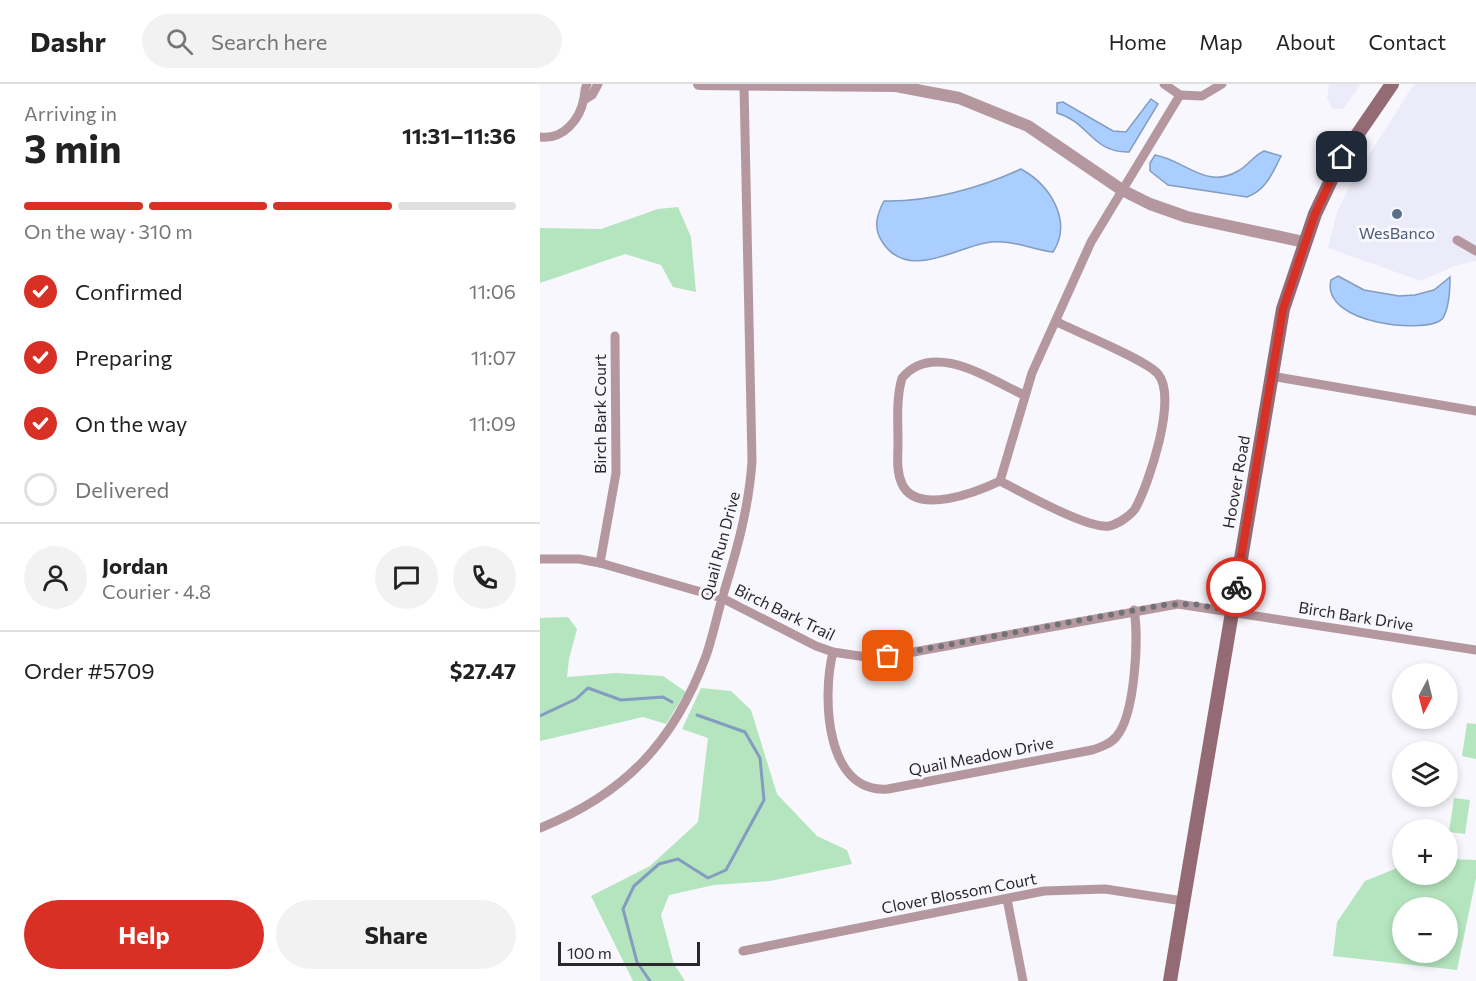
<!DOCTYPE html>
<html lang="en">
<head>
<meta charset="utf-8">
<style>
  body { margin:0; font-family:Commissioner,sans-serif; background:#f2f2f2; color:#222; height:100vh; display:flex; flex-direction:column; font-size:22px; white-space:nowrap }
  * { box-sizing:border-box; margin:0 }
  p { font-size:20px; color:#767676 }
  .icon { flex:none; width:33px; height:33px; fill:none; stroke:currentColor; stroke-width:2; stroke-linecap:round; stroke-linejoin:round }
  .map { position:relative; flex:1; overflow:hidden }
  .side { display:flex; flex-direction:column; background:#fff; width:540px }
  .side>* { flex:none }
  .needle { width:39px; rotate:187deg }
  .controls { position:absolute; left:852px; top:579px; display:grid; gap:12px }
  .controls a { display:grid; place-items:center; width:66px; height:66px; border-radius:50%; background:#fff; box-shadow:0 3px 9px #0003; font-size:30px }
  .scale { position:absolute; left:18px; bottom:15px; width:142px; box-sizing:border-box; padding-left:6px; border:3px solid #29292d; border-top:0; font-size:16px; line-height:21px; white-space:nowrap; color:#29292d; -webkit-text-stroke:4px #f7f7fd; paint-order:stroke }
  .pin { position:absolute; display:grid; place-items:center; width:51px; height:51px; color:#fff; margin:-26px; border-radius:12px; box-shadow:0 3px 9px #0006 }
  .courier { position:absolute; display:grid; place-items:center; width:60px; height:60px; margin:-30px; border:4px solid #d93025; border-radius:50%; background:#fff; color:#222; box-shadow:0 2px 8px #0007 }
  .overview em { font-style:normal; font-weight:700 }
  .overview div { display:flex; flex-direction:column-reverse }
  .overview { display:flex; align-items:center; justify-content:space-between; height:102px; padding:0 24px }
  h1 { font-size:39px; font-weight:700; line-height:45px }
  .bar { display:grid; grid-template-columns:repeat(4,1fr); gap:9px 6px; align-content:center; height:72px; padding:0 24px }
  .bar i { height:8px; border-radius:4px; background:#e0e0e0 }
  .bar .on { background:#d93025 }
  .bar p { grid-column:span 4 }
  .line { display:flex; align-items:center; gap:15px; padding:0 24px; border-top:2px solid #e0e0e0 }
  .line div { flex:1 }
  .round { display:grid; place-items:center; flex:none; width:63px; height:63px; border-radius:32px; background:#f2f2f2 }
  ol { padding:0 24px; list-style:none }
  li { display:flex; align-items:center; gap:18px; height:66px }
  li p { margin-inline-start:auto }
  li .icon { padding:6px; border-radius:50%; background:#d93025; color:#fff; stroke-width:4 }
  li:last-child { color:#767676 }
  li i { width:33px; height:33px; border:3px solid #e0e0e0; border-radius:50% }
  .button { display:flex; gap:12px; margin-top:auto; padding:12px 24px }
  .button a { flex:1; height:69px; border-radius:36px; background:#d93025; color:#fff; font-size:24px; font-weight:700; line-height:69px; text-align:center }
  .button a+a { background:#f2f2f2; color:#222 }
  header { display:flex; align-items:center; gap:36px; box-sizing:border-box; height:84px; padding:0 30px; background:#fff; border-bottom:2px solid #e0e0e0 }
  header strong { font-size:28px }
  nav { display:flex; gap:33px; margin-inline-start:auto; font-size:21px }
  .search { width:420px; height:54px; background:#f2f2f2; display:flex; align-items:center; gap:15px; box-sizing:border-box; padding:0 21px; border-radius:33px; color:#767676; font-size:22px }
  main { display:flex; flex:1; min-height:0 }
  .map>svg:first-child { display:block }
  .built { fill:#ebebf9 }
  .green { fill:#b5e5be; fill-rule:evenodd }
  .water { fill:#aaceff; stroke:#839cc0; stroke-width:1.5 }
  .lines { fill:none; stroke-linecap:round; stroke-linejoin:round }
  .stream { stroke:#839cc0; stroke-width:3 }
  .minor { stroke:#b5989f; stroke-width:9 }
  .tertiary { stroke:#b5989f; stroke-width:12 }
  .secondary { stroke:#946b74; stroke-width:14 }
  .done { stroke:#717176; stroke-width:6; stroke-dasharray:0 10.8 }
  .route { stroke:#d93025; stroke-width:8 }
  .service-dot { fill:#5c6f8a; stroke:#f7f7fd; stroke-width:2 }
  .labels { text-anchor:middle; stroke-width:6; stroke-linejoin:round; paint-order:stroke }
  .service-label { font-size:16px; fill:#4e5e75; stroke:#f7f7fd }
  .street-label { font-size:16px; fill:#29292d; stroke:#f7f7fd }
</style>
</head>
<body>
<header>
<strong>Dashr</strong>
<div class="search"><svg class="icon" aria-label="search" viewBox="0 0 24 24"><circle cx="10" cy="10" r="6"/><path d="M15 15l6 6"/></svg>Search here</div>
<nav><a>Home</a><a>Map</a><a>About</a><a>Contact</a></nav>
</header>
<main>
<section class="side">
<div class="overview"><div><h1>3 min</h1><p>Arriving in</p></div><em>11:31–11:36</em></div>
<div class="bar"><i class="on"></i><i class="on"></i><i class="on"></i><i></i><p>On the way · 310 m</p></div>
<ol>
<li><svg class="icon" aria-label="check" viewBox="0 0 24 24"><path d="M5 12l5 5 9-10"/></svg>Confirmed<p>11:06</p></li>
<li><svg class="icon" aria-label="check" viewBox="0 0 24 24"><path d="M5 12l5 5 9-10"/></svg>Preparing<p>11:07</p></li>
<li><svg class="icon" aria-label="check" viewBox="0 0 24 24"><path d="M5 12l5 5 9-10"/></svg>On the way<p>11:09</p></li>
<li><i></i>Delivered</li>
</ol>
<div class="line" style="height:108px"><a class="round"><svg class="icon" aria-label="person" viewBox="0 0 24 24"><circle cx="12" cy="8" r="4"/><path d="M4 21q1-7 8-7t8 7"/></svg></a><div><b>Jordan</b><p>Courier · 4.8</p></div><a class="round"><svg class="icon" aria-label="chat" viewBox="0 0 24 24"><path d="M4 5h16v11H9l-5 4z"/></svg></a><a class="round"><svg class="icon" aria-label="phone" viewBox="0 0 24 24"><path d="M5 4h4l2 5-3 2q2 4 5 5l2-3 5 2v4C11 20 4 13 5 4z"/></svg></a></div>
<div class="line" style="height:78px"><div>Order #5709</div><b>$27.47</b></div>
<div class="button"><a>Help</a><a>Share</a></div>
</section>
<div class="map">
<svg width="936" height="897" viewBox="0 0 936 897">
  <rect width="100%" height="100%" fill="#f7f7fd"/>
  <!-- built -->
  <g class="built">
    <path d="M789,0H821L803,25H793L787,15Z"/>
    <path d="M874,0H936V177L914,182L881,197L788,164L797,128L810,101Z"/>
  </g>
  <!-- green -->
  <g class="green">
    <path d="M138,123L151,153L156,208L133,203L121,181L85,170L0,199V144L61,145L118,125Z"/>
    <path d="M28,533L37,545L29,575L27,593L76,589L123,592L146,608L126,640L103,633L0,657V534Z"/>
    <path d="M161,604L191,607L211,626L237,710L277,752L307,766L312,780L230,797L174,801L129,811L121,831L134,880L145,897H93L51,812L110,782L158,738L168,654L142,645Z"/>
    <path d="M927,639L936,640V675L922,672Z"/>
    <path d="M914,714L930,716L925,750L909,748Z"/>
    <path d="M908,775L936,776V794L917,886L793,872L797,838L825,797L862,782V790H908ZM862,824H908V868H862Z"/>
  </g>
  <!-- water -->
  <g class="water">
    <path d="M611,15L618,20L589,68C552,69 549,38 517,29V19L523,18L573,47L586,48Z"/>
    <path d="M724,67L741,72C732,90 726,106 707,113L628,101L610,87V79L615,71C645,76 666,106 698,87C708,82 713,72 724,67Z"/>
    <path d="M481,85C510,101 533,137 513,168C490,165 469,154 445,159C414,165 368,196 343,159C333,145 336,132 344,117C390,118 440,104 481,85Z"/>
    <path d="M798,192L824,206L859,212L875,211L894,206L910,193C910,205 909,224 903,234C891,251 780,241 791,196Z"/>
  </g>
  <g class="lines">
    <!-- stream -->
    <g class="stream">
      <path d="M0,632L36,615L48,604L81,616L123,613L132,618"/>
      <path d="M110,897L97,878L83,825L94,802L119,780L138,775L168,794L186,786L224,716L220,674L205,648L157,631"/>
    </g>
    <!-- minor -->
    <g class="minor">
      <path d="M624,0L640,11"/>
      <path d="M44,16L52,11L58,0"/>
      <path d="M0,53C23,56 40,36 44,14C45,9 44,6 47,0"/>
      <path d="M917,156L936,167"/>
      <path d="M731,292L936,327"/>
      <path d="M460,397L492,289L551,158L640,11L662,12L682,0"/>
      <path d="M460,397C482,408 547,445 569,442C578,440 590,432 595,425C609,400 638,313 618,290C607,276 537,248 517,238"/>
      <path d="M460,397C437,408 377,432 362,400C356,387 358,372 358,359C358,337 356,315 362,294C393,256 449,295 484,311"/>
      <path d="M0,475H39L60,479L182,514L276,562L293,568L326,573L368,569L638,520L936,566"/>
      <path d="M60,479L76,389L75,252"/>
      <path d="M293,568C282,612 285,710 348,705L552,666C561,663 570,660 576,653C595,632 599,554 594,526"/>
      <path d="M0,744C85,710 134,658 166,572C173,552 177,531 183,511C197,466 209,423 212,377L204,2"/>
      <path d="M467,815L483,897"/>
      <path d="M203,867L504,807L565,805L643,817"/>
    </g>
    <!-- tertiary -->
    <path class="tertiary" d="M159,0L356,2L419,14L488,42L582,106L610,120L647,133L764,158"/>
    <!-- secondary -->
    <path class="secondary" d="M630,897L743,225L775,130L802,73L852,0"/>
  </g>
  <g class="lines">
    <!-- done -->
    <path class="done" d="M348,572L623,521L654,520L692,527L696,503"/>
    <!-- route -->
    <path class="route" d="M696,503L743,225L775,130L802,73"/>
  </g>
  <!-- markers -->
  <circle class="service-dot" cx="857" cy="130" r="6"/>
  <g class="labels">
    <!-- service labels -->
    <g class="service-label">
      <text x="857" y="155">WesBanco</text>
    </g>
    <!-- street labels -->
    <g class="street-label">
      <text transform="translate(60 330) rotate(-90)" y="6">Birch Bark Court</text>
      <text transform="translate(696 398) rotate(-80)" y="6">Hoover Road</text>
      <text transform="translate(180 462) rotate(-75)" y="6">Quail Run Drive</text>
      <text transform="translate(245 528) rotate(26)" y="6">Birch Bark Trail</text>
      <text transform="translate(816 532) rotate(9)" y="6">Birch Bark Drive</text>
      <text transform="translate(441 672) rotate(-11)" y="6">Quail Meadow Drive</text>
      <text transform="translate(419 809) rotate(-11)" y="6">Clover Blossom Court</text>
    </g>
  </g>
</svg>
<div class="controls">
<a><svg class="needle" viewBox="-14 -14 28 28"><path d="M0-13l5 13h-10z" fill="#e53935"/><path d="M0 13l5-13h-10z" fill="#767676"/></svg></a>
<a><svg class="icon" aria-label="layers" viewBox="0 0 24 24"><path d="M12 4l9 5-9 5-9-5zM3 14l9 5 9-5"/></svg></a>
<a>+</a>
<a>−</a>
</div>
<div class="scale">100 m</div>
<div class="pin" style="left:348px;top:572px;background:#ea580c"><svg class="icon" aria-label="bag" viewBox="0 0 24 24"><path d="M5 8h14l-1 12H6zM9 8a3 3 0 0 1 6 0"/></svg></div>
<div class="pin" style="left:802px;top:73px;background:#1f2937"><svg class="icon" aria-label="home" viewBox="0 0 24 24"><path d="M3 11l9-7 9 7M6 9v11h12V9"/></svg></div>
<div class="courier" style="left:696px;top:503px"><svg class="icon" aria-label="bike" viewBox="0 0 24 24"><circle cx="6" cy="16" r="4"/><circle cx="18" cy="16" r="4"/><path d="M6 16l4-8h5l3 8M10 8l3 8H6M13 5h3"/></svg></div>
</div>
</main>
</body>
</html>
